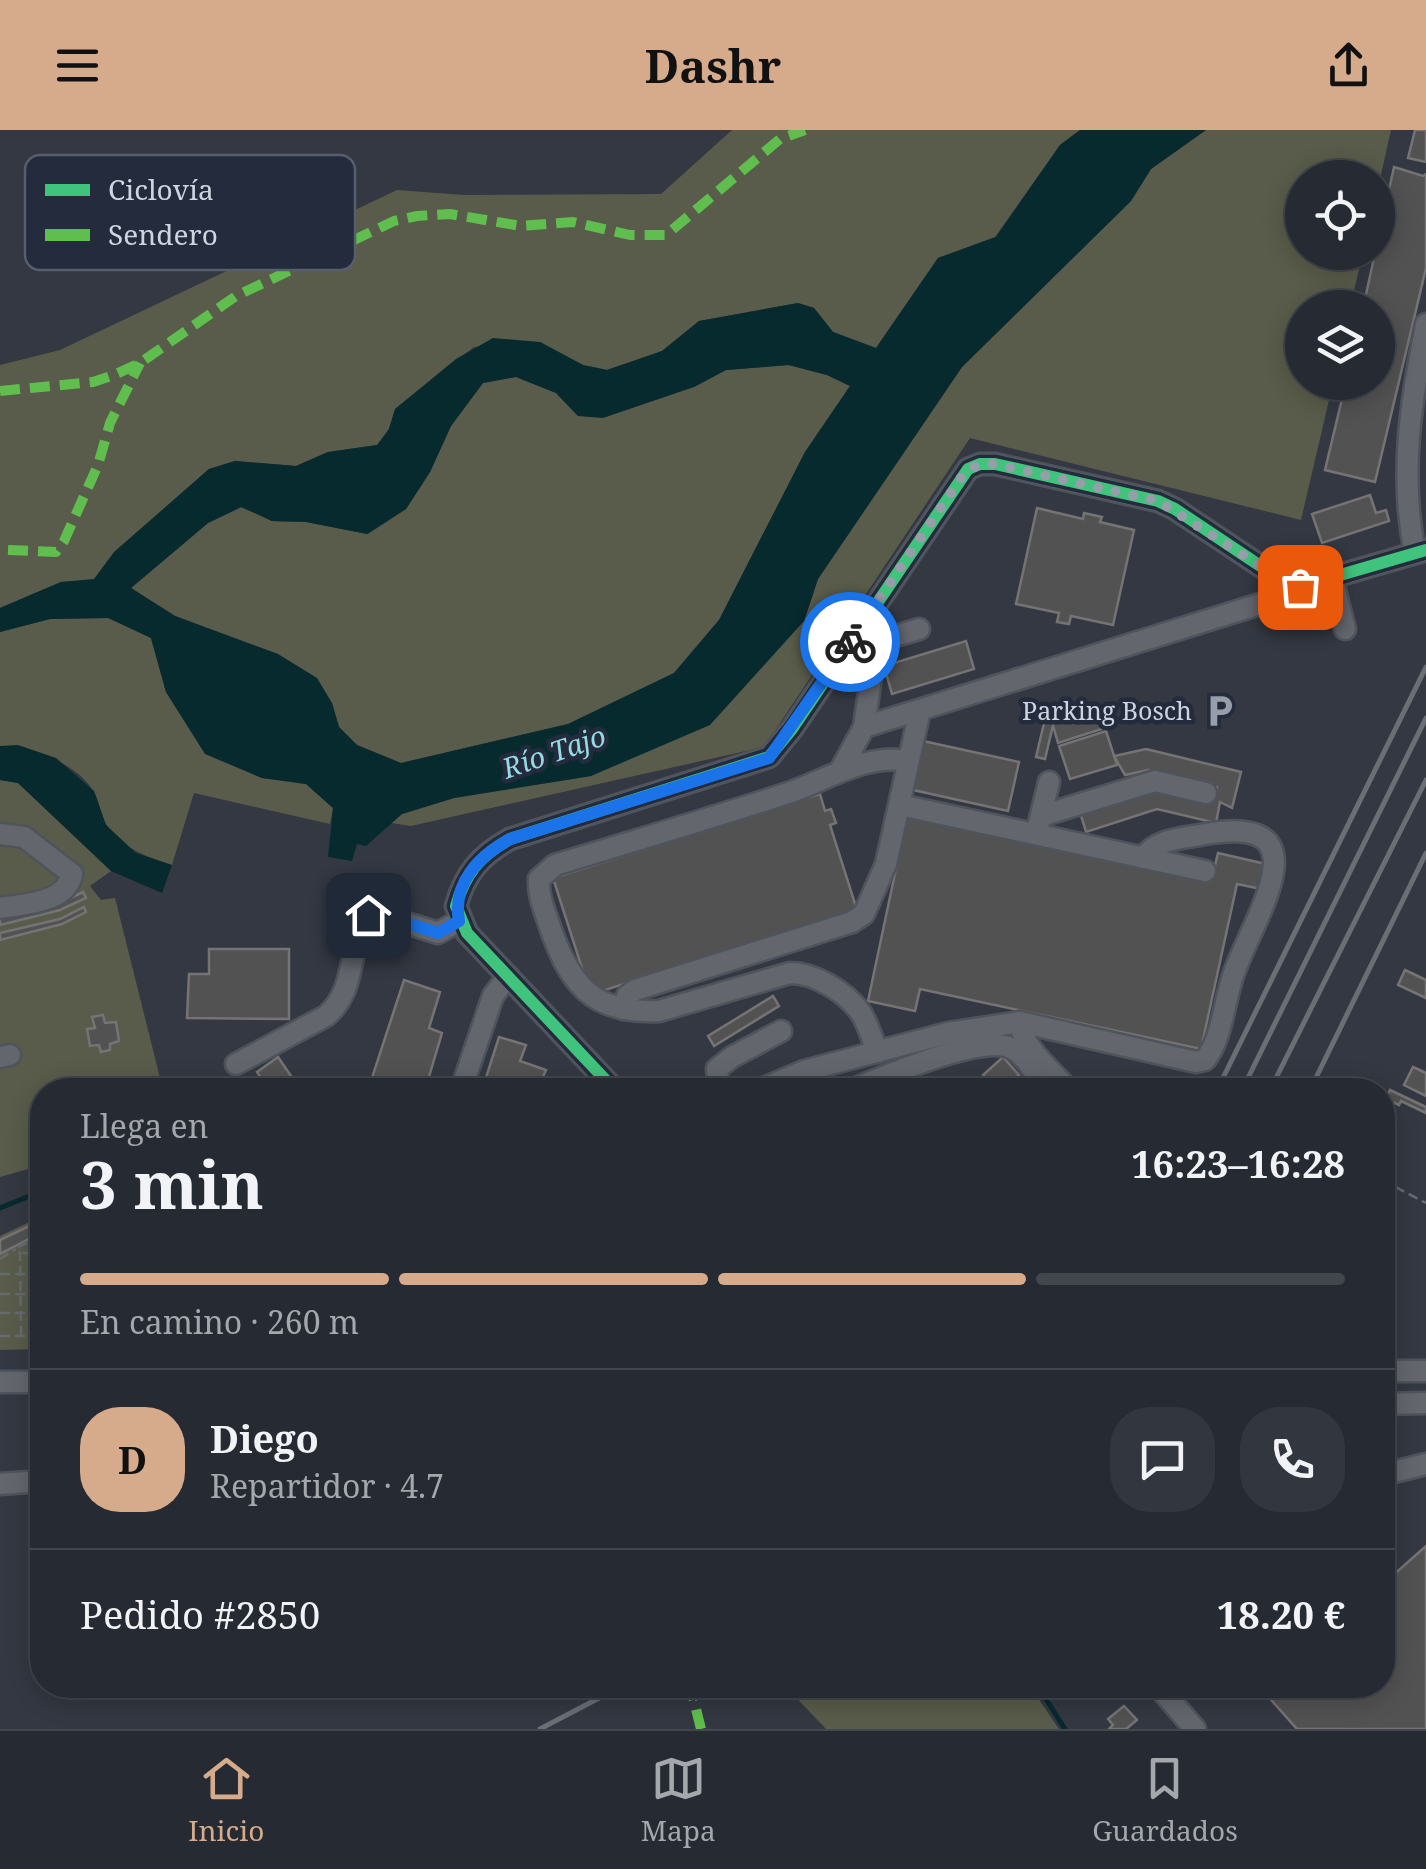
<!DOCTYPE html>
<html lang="es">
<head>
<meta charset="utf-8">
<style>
  body { margin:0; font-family:"Noto Serif",serif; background:#32363e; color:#f1f3f6; height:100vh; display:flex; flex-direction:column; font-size:38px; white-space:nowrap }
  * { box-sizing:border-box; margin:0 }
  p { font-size:32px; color:#a4a7ac }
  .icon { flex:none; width:55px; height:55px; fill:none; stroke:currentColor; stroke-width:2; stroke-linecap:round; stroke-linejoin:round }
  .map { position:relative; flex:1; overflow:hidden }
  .panel { position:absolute; left:30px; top:948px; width:1365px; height:620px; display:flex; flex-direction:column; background:#262a32; border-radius:40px; box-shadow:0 5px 25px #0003,0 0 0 2px #42464d }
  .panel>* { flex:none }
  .buttons { position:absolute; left:1285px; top:30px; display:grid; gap:20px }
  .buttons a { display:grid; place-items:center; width:110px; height:110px; border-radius:50%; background:#262a32; box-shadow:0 5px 25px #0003,0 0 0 2px #42464d; font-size:50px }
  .pin { position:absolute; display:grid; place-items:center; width:85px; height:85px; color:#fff; margin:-42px; border-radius:20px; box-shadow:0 5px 15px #0006 }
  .courier { position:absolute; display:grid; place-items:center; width:100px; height:100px; margin:-50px; border:8px solid #1a73e8; border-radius:50%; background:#fff; color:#222; box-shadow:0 2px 12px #0007 }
  .overview em { font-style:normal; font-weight:700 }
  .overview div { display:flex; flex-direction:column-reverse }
  .overview { display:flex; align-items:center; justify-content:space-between; height:170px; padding:0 50px }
  h1 { font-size:65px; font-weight:700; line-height:75px }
  .bar { display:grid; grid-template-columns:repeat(4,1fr); gap:15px 10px; align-content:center; height:120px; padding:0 50px }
  .bar i { height:12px; border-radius:8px; background:#42464d }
  .bar .selected { background:#d6ab8b }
  .bar p { grid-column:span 4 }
  .line { display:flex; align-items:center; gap:25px; padding:0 50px; border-top:2px solid #42464d }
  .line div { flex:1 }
  .round { display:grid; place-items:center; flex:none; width:105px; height:105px; border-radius:40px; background:#32363e }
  header { display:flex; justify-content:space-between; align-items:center; height:130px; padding:0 50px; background:#d6ab8b; color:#111; font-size:45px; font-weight:700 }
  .tab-bar { display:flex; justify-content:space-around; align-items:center; height:140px; border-top:2px solid #42464d; background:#262a32; font-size:28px; color:#a4a7ac }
  .tab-bar a { display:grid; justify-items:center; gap:5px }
  .tab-bar .selected { color:#d6ab8b }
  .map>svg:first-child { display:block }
  .green { fill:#595c4a }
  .water { fill:#072a2f; fill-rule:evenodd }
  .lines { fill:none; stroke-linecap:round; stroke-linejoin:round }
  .stream { stroke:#072a2f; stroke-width:5 }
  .building { fill:#535253; stroke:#757374; stroke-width:2.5 }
  .minor-casing { stroke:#4f545c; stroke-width:25 }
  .path { stroke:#666a72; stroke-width:2.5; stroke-dasharray:10 5; stroke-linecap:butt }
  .minor { stroke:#63666d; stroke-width:20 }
  .rail { stroke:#6a6e75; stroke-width:5 }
  .quiet { stroke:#5fbe4e; stroke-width:10; stroke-dasharray:20 10; stroke-linecap:butt }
  .cycleway-casing { stroke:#232b3d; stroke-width:19 }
  .cycleway { stroke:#40c37c; stroke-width:12 }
  .done { stroke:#989ea9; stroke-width:10; stroke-dasharray:0 18 }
  .route { stroke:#1a73e8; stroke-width:12 }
  .labels { text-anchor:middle; stroke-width:9; stroke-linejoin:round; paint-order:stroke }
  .poi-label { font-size:25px; fill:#cfd5e0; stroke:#232b3d; text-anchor:end }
  .water-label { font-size:28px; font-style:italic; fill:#93dae2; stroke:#232b3d }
  .key { fill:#232b3d; stroke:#575e6e; stroke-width:2.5 }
  .key-label { font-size:28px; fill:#cfd5e0 }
</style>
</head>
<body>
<header><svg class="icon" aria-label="menu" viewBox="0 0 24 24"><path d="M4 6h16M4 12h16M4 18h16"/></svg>Dashr<svg class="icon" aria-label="share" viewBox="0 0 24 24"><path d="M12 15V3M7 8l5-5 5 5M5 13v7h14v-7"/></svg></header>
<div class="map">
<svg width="1426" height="1599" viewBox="0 0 1426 1599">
  <rect width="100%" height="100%" fill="#333842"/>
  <!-- green -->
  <g class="green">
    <path d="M732,0H1080L1060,15L995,107L938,128L876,218L833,202L814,178L798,173L699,191L662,221L607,240L583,235L540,212L474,217L395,279L389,299L378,315L328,322L296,336L235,331L209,339L115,422L94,450L61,452L0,478V235L60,220L397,60L464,65L661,64Z"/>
    <path d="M1206,0H1391L1378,58V48H1302V122L1363,123L1350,177L1302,178V252L1333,253L1301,390L970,308L764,617L411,696L391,693L402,684L454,668L591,646L804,491L818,449L962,237L1131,71L1151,39Z"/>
    <path d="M788,235L827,245L850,256L805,322L719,490L674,543L568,594L401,633L357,615L339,597L332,573L278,524L175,486L131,458L208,393L242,377L272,391L306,392L368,404L406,379L430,342L451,296L483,253L516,247L556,263L578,286L694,257L726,240Z"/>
    <path d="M109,488L151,508L166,562L205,623L262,648L306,654L333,678L330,694L194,663L172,735C147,727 121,718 106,694C100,686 100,673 95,664C80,635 32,615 0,616V502L50,489Z"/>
    <path d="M0,650L18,653L111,741L90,756L101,770L115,768L163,960H42V1035L0,1047Z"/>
    <path d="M42,1086V1219L0,1220V1106Z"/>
    <path d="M784,1555H1029L1059,1599H826Z"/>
  </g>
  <!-- water -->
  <g class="water">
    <path d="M1080,0H1206L1151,39L1131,71L962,237L818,449L804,491L710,595L591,646L454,668L402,684L366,716L357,714L352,731L328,727L333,678L306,654L262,648L205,624L166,562L151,508L108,488L50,489L0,502V478L61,452L94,449L114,422L209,339L235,331L296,336L328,322L377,315L389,299L395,279L456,229L493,208L540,212L583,235L607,240L662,221L699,191L798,173L814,178L833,202L876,218L938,128L996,107L1060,15ZM789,235L827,245L850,256L805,322L719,490L674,543L568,594L401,633L357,615L339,597L332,573L317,548L278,524L175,486L131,458L208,393L241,377L272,391L306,392L367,404L406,379L430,342L451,296L483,253L516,247L556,263L578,286L603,288L694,257L726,240Z"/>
    <path d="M18,615L56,628L94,661L106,695L136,723L172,735L162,763L111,741L18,653L0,650V616Z"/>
  </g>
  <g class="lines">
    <!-- stream -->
    <g class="stream">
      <path d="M0,1078L42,1061"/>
      <path d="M1037,1555L1065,1599"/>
    </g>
  </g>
  <!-- building -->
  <g class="building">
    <path d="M1415,0H1426V32L1408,28Z"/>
    <path d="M1394,37L1423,46L1426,44V138L1375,352L1325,340L1346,252H1378V178H1363Z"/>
    <path d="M1370,365L1376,383L1386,380L1389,391L1322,413L1312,384Z"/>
    <path d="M1037,378L1083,389L1084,383L1102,387L1100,392L1134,400L1113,495L1071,486L1069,494L1057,492L1059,483L1016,474Z"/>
    <path d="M966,511L974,539L892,564L884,536Z"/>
    <path d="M1099,577L1105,598L1058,613L1052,592Z"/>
    <path d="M1045,589L1054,591L1045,629L1036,627Z"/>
    <path d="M1106,601L1117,635L1070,649L1059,616Z"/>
    <path d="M923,611L1019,632L1008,681L913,660Z"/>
    <path d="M1146,619L1241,642L1232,678L1220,672L1216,693L1157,679L1086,702L1080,682L1157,658L1212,670L1217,657L1148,640L1125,645L1114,626Z"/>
    <path d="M808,661L810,667L820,664L825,681L831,679L836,693L830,695L857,780L599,862L588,857L553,748L795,672L793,666Z"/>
    <path d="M908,682L1212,748L1218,723L1266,734L1261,759L1237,754L1201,919L920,859L915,881L868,871Z"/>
    <path d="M83,762L86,768L60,780L0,795V787L56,775Z"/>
    <path d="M84,777L86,782L62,794L0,810V803L60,789Z"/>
    <path d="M209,819H289V889L187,888L189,844H209Z"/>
    <path d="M1405,840L1426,850V868L1398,855Z"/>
    <path d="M404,850L440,862L429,898L442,903L425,960H368Z"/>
    <path d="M773,866L779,876L714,916L708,906Z"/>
    <path d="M103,885L105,893L116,892L119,911L110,914V920L101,922L99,915L90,916L87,899L95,898L92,887Z"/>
    <path d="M499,907L526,915L520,931L546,940L540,954L556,960H482Z"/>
    <path d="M278,927L291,946L270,960L257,942Z"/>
    <path d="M1003,927L1019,945L1013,949L1023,960H996L983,945Z"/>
    <path d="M1413,937L1426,943V966L1404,955Z"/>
    <path d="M1390,960L1426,977V983L1401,971L1399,975L1386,969Z"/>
    <path d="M42,1090V1102L0,1124V1110Z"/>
    <path d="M1426,1416V1599H1297L1258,1555H1382V1455Z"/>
    <path d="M139,1555H323V1563L140,1567Z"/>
    <path d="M1124,1576L1137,1590L1126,1599H1109L1113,1595L1108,1589Z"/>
  </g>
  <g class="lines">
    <!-- minor casing -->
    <g class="minor-casing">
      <g id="minor">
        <path d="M1415,423C1399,345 1411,271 1426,194"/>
        <path d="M1332,448L1345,499"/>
        <path d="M864,597L1273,470L1289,455"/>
        <path d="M840,641L864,597L873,533L880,518L892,507L919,499"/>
        <path d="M900,675L1205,741"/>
        <path d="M1041,686L1155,651L1206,663"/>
        <path d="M1038,697L1049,652"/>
        <path d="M0,704L24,707L72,744C67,773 24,774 0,778"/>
        <path d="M623,879L627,866L635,860L852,792L864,784L886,734L920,580"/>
        <path d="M1020,892C1022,918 1052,941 1069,960"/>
        <path d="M878,922C872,910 868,894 861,883C846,862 815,843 790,843L659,881C592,884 569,854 549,794C544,779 538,765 539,749L555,735C633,711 713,688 791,662C828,649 868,623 908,631"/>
        <path d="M0,927L10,925"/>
        <path d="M236,934L326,886C358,859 347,817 367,785L378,784L438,803L459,791"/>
        <path d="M461,960L493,866L508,846"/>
        <path d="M615,960L467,803L456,776C465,743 481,725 510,709L769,627L792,599L968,339L980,334H995L1158,371L1175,379L1289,455L1299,457L1426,420"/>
        <path d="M719,960L717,939L732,927L781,901"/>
        <path d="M759,960L804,941L948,903L1020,892L1196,932L1205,930C1223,907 1224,870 1234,843C1254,786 1327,683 1205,704C1182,709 1157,708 1143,728"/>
        <path d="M851,960C883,947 981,904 1011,918C1026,925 1037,947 1047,960"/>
        <path d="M1382,1241H1426"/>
        <path d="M0,1252H42"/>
        <path d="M1382,1274L1426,1273"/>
        <path d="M1382,1345L1426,1334"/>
        <path d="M0,1354L42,1351"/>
        <path d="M1157,1555L1195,1599"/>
      </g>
    </g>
    <!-- path -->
    <g class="path">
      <path d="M1382,1050L1426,1073"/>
      <path d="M22,1123H42"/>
      <path d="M0,1129L16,1119"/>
      <path d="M0,1144H42"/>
      <path d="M0,1164H42"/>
      <path d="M0,1183H42"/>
      <path d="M0,1206H42"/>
      <path d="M21,1206L20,1123L17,1118L42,1105"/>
    </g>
    <!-- minor -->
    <use href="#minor" class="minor"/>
    <!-- rail -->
    <g class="rail">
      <path d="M1217,960L1426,537"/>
      <path d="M1242,960L1426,588"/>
      <path d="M1270,960L1426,650"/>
      <path d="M1310,960L1426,723"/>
      <path d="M540,1599L624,1555"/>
    </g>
    <!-- quiet -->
    <g class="quiet">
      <path d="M0,261L93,252L114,245L140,233L236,166L394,91L417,86L450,84L521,96L573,92L630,105H666L780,9L805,0"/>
      <path d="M8,420L56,422L64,411L98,335L110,293L140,233"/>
      <path d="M701,1599L693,1567L711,1555"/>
    </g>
    <!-- cycleway casing -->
    <g class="cycleway-casing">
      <path id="cycleway" d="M615,960L467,803L456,776C465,743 481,725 510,709L769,627L792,599L968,339L980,334H995L1158,371L1175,379L1289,455L1299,457L1426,420"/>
    </g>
    <!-- cycleway -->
    <use href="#cycleway" class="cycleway"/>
  </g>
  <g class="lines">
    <!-- done -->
    <path class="done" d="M850,512L961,348C971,336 979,334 994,334L1158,371L1289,454L1300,457"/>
    <!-- route -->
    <path class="route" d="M368,785L378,784L438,803L459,791C452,753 479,726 510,709L769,628L850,512"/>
  </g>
  <!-- icons -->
  <defs>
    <g id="parking-bare" transform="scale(2.7)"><path d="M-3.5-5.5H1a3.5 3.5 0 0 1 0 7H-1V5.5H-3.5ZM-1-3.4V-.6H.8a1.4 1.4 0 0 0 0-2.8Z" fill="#989ea9" stroke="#232b3d" stroke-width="2.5" paint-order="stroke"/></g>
  </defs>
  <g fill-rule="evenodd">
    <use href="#parking-bare" x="1220" y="581"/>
  </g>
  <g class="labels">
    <!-- poi labels -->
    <g class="poi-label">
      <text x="1192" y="590">Parking Bosch</text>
    </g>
    <!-- water labels -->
    <g class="water-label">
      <text transform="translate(554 622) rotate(-19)" y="10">Río Tajo</text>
    </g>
  </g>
  <!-- legend -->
  <rect x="25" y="25" width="330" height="115" rx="15" class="key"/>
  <rect x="45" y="54" width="45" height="12" fill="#40c37c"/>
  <rect x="45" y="99" width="45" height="12" fill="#5fbe4e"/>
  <g class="key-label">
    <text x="108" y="70">Ciclovía</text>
    <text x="108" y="115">Sendero</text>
  </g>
</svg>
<div class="buttons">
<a><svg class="icon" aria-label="locate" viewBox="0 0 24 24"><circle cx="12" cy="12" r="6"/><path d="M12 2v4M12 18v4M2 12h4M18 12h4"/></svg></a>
<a><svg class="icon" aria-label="layers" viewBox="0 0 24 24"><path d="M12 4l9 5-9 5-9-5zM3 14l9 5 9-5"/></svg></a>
</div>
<div class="pin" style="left:1300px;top:457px;background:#ea580c"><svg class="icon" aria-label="bag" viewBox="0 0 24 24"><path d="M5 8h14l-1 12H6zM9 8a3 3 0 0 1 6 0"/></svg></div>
<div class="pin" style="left:368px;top:785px;background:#1f2937"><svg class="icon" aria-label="home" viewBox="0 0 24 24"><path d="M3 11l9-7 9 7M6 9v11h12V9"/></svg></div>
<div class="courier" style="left:850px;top:512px"><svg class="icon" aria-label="bike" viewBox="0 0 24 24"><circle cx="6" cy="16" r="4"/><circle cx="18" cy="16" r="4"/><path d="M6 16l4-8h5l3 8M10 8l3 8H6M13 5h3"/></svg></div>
<section class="panel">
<div class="overview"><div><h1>3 min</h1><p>Llega en</p></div><em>16:23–16:28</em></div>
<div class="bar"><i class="selected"></i><i class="selected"></i><i class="selected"></i><i></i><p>En camino · 260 m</p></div>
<div class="line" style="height:180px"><b class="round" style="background:#d6ab8b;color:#111">D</b><div><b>Diego</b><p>Repartidor · 4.7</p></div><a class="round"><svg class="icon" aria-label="chat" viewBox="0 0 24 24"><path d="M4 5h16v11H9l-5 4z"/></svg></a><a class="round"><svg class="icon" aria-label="phone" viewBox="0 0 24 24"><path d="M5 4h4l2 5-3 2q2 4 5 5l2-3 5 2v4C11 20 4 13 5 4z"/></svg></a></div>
<div class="line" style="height:130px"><div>Pedido #2850</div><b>18.20 €</b></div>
</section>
</div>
<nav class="tab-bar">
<a class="selected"><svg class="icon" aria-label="home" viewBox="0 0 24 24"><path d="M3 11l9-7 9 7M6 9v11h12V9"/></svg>Inicio</a>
<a><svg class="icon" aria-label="map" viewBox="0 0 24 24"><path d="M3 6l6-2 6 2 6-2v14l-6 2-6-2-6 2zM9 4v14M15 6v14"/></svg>Mapa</a>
<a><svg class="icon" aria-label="saved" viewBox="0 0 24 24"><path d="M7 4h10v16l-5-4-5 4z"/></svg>Guardados</a>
</nav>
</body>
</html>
